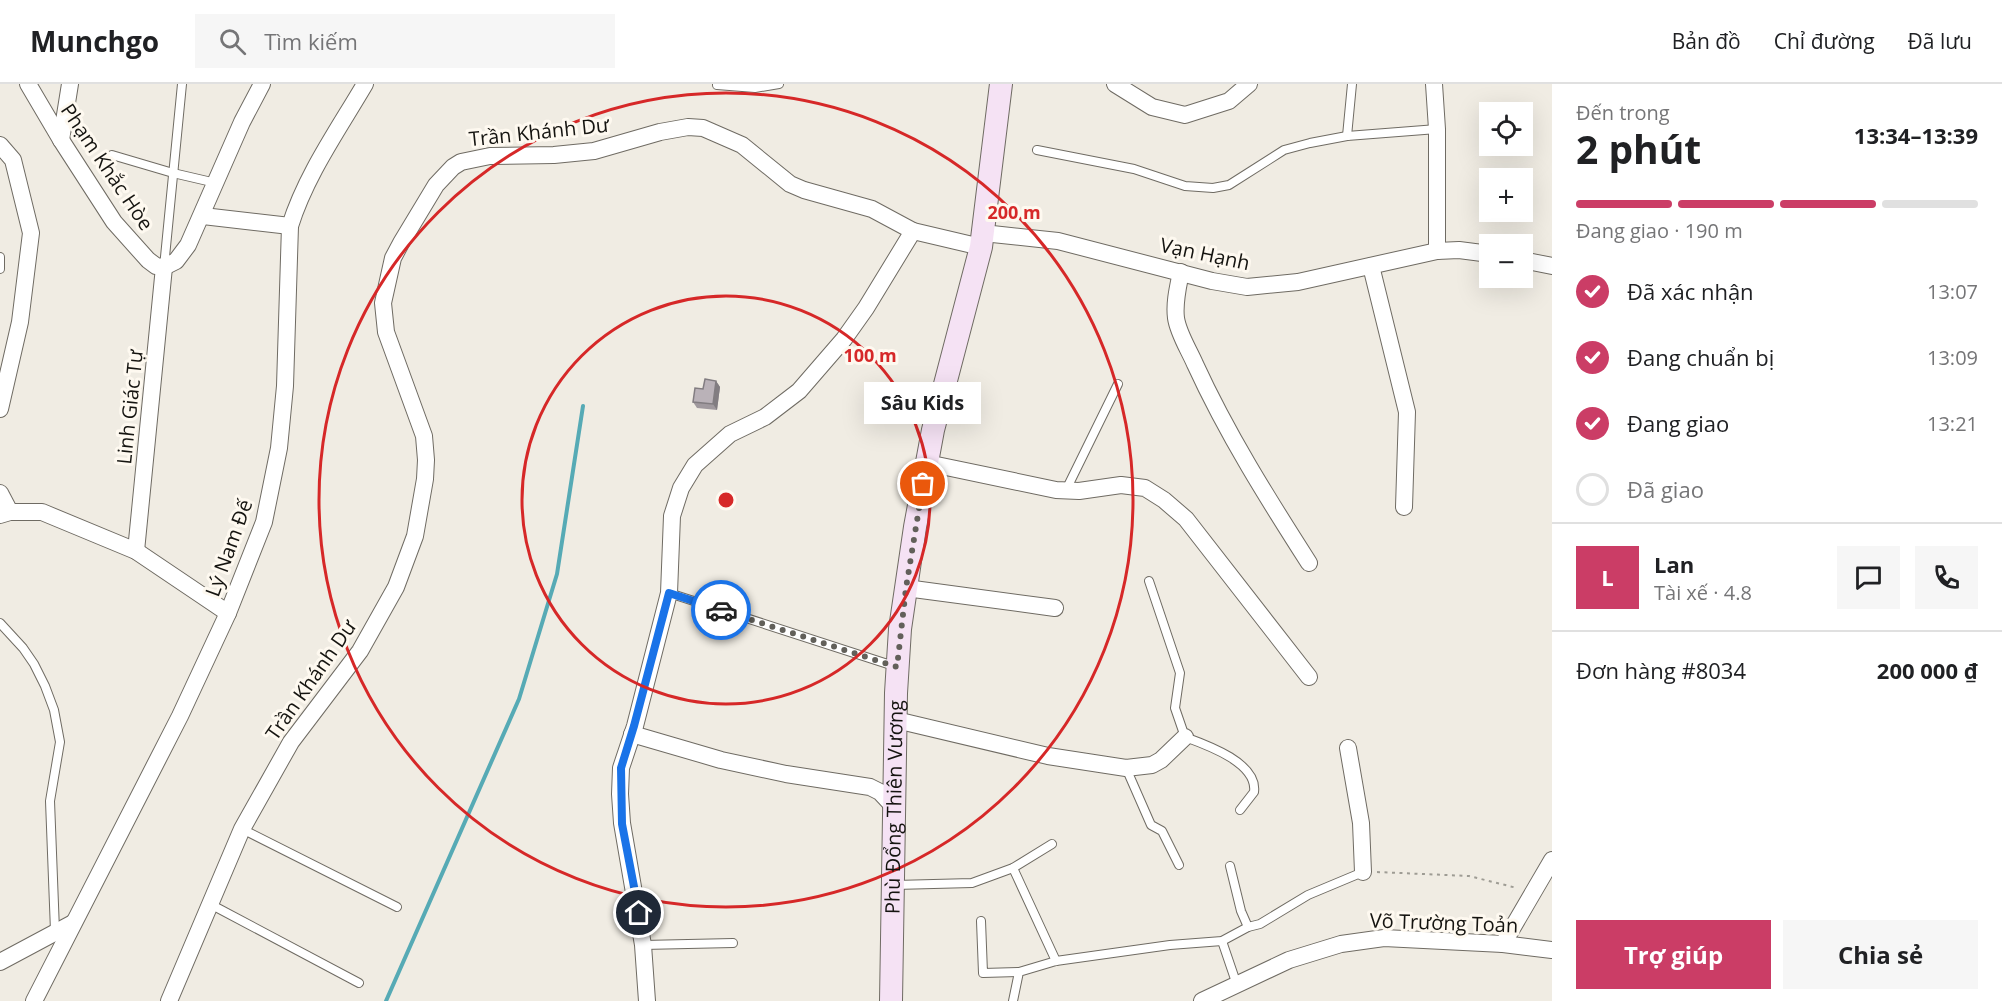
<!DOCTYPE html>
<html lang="vi">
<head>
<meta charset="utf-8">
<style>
  body { margin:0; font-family:"Open Sans",sans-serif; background:#f6f6f6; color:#202124; height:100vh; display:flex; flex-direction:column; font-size:22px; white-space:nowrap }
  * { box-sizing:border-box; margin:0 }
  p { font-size:20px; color:#757577 }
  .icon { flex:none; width:33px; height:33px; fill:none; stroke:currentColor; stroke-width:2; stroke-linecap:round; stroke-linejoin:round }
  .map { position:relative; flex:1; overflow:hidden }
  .drawer { display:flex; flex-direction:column; background:#fff; width:450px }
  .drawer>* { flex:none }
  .fabs { position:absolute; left:1479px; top:18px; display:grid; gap:12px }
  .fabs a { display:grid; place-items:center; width:54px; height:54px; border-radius:0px; background:#fff; box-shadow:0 6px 24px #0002; font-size:30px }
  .pin { position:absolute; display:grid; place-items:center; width:51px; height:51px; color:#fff; margin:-26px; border:3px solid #fff; border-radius:50%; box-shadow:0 2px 6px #0007 }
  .courier { position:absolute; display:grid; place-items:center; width:60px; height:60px; margin:-30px; border:4px solid #1a73e8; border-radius:50%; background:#fff; color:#222; box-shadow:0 2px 8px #0007 }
  .bubble { position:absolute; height:42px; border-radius:0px; background:#fff; box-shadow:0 6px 24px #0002; font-size:20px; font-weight:700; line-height:42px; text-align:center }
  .headline em { font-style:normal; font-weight:700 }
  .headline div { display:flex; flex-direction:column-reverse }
  .headline { display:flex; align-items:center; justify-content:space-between; height:102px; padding:0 24px }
  h1 { font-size:39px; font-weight:700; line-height:45px }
  .bar { display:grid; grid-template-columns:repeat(4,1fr); gap:9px 6px; align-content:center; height:72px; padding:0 24px }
  .bar i { height:8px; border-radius:4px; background:#e0e0e0 }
  .bar .active { background:#cb3d66 }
  .bar p { grid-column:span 4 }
  .line { display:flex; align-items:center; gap:15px; padding:0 24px; border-top:2px solid #e0e0e0 }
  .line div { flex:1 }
  .round { display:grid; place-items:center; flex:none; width:63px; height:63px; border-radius:0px; background:#f6f6f6 }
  ol { padding:0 24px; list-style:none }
  li { display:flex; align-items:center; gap:18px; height:66px }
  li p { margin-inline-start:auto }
  li .icon { padding:6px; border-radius:50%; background:#cb3d66; color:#fff; stroke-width:4 }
  li:last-child { color:#757577 }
  li i { width:33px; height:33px; border:3px solid #e0e0e0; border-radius:50% }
  .action { display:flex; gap:12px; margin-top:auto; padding:12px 24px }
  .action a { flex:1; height:69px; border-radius:0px; background:#cb3d66; color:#fff; font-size:24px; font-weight:700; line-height:69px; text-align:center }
  .action a+a { background:#f6f6f6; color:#202124 }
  header { display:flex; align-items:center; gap:36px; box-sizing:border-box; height:84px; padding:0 30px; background:#fff; border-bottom:2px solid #e0e0e0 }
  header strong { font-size:28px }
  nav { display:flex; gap:33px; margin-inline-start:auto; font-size:21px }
  .search { width:420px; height:54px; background:#f6f6f6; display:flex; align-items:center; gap:15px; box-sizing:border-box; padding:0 21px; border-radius:0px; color:#757577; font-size:22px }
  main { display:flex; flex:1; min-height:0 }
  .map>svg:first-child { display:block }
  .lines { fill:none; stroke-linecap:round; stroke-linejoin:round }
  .stream { stroke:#56aab5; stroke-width:4 }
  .lane-casing { stroke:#6f6b63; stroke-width:10 }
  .street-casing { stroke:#6f6b63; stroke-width:18 }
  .secondary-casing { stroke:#6f6b63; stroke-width:24 }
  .path { stroke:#9e9c94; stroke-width:2; stroke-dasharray:3 4.5; stroke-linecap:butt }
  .lane { stroke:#fff; stroke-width:8 }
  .street { stroke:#fff; stroke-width:16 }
  .secondary { stroke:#f5e2f4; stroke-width:22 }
  .wall { fill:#a0999e }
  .shaded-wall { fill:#827d81 }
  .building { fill:#bab2b8; stroke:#827d81; stroke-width:1.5 }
  .done { stroke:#62605a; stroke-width:6; stroke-dasharray:0 10.8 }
  .route { stroke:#1a73e8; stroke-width:8 }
  .ring { fill:none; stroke:#d62828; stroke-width:3 }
  .labels { text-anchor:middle; stroke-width:6; stroke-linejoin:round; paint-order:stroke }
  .street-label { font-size:20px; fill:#151410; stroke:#fef9f0 }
  .centre { fill:#d62828; stroke:#fef9f0; stroke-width:3 }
  .ring-label { font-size:18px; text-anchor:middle; font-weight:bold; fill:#d62828; stroke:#fef9f0; stroke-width:6; stroke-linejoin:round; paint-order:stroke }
</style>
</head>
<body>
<header>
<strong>Munchgo</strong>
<div class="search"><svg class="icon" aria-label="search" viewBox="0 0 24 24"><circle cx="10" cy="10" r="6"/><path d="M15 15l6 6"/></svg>Tìm kiếm</div>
<nav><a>Bản đồ</a><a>Chỉ đường</a><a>Đã lưu</a></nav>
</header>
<main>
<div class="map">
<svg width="1552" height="917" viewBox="0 0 1552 917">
  <rect width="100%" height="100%" fill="#f0ece3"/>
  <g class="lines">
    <!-- stream -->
    <path class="stream" d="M386,917L519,615L557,490L583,322"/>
    <!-- lane casing -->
    <g class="lane-casing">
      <g id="lane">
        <path d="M717,1L755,4L779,0"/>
        <path d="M1347,52L1352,0"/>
        <path d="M1037,66L1134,85L1185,102L1213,104L1229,101L1284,66L1310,59L1347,52L1437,45"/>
        <path d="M112,71L173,89L216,99"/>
        <path d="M0,173V185"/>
        <path d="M164,183L182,0"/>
        <path d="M1066,406L1118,300"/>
        <path d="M1149,497L1180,589L1175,624L1185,653C1207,661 1258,679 1254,708L1240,726"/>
        <path d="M669,509L897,583"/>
        <path d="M0,539L23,564L34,580L45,602L54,626L60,658L50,717L55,847"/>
        <path d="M1126,684L1151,741L1162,747L1179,781"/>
        <path d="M242,745L397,823"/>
        <path d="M1230,782L1241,827L1248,843"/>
        <path d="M1013,784L1056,877"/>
        <path d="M895,801L972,799L1013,784L1052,760"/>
        <path d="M210,820L359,899"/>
        <path d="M981,837L983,889L1019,888"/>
        <path d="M1222,857L1237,901"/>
        <path d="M643,861L733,859"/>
        <path d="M1013,917L1019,888L1056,877L1170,861L1222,857L1248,843L1260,840L1308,811L1363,788"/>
      </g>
    </g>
    <!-- street casing -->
    <g class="street-casing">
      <g id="street">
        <path d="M28,0L61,56L114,138L148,176L156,182L164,183L176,177L188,161L242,38L262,0"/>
        <path d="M1115,0L1152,23L1185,31L1229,17L1249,0"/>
        <path d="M1434,0L1437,45V167"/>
        <path d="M61,56L70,0"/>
        <path d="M0,61L13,76L31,149L20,238L0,325"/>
        <path d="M203,132L290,142"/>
        <path d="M983,149L1058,157L1212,197L1247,203L1298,198L1437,167L1459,166L1490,170"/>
        <path d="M1522,176L1552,182"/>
        <path d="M1371,182L1407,328L1404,423"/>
        <path d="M1181,188C1178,203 1174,219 1176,234C1178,249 1189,266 1195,280C1227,350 1268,415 1309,479"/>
        <path d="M927,379L1056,406L1079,407L1121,401L1145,404L1164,416L1186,435L1309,593"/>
        <path d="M0,409L10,428"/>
        <path d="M0,431L10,428H42L136,467L228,529"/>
        <path d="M136,467L164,183"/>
        <path d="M906,504L1055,524"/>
        <path d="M896,636L1048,672L1126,684L1152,681L1161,676L1185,653"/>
        <path d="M632,650L721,676L786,690L870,703L880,708L894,723"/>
        <path d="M1348,664L1361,739L1363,788"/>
        <path d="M1503,860L1552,776"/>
        <path d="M0,878L73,839"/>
        <path d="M34,917L180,632L228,529L264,438L279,364L285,302L290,142C306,91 338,46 365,0"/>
        <path d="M169,917L242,745L291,658L360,567L396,503L415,452L425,395L426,376L424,352L386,248L383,219L393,174L401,159L436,101L453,83L461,78L490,72L554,71L594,67L660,48L688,43L703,44L742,61L790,100L804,106L872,125L913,147L981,163"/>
        <path d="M647,917L643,861L622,739L620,710L621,684L635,642L669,509L672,432L681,404L695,381L730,350L765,333L799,307L844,255L866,224L913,147"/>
        <path d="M1202,917L1289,876L1341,860L1384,854L1503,860L1552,866"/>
      </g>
    </g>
    <!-- secondary casing -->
    <g class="secondary-casing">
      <g id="secondary">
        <path id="s1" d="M891,917L896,609L900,545L915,443L933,346L981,163L1001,0"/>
      </g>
    </g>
    <!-- path -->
    <path class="path" d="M1377,788L1469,792L1517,804"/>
    <!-- lane -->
    <use href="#lane" class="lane"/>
    <!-- street -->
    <use href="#street" class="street"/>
    <!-- secondary -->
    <use href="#secondary" class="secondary"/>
  </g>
  <!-- wall -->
  <path class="wall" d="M716,297L720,303L717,326L697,324L693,318L703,305Z"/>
  <!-- shaded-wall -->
  <path class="shaded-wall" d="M716,297L720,303L717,326L713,320Z"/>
  <!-- building -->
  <path class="building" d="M705,295L716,297L713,320L693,318L695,304L703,305Z"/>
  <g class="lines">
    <!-- done -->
    <path class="done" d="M721,526L897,583L906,504L923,400"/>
    <!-- route -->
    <path class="route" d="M639,829L622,740L621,684L634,642L669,509L721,526"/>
  </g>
  <!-- distance rings -->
  <g class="ring">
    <circle cx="726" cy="416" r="204"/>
    <circle cx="726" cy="416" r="407"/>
  </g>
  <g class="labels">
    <!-- street labels -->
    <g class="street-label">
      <text transform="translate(539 48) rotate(-6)" y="7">Trần Khánh Dư</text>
      <text transform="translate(107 83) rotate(56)" y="7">Phạm Khắc Hòe</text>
      <text transform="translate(1205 170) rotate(12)" y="7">Vạn Hạnh</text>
      <text transform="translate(130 323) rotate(-84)" y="7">Linh Giác Tự</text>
      <text transform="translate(229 464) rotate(-70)" y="7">Lý Nam Đế</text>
      <text transform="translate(311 596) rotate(-55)" y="7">Trần Khánh Dư</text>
      <text dy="7" stroke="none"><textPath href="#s1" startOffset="194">Phù Đổng Thiên Vương</textPath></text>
      <text transform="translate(1444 839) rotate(2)" y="7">Võ Trường Toản</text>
    </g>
  </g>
  <circle cx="726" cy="416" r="9" class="centre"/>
  <g class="ring-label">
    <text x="1014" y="135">200 m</text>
    <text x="870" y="278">100 m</text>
  </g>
</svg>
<div class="fabs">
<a><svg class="icon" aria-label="locate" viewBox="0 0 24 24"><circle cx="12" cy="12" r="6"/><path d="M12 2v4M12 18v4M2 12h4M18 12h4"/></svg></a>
<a>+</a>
<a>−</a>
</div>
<div class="pin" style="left:923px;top:400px;background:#ea580c"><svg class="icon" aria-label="bag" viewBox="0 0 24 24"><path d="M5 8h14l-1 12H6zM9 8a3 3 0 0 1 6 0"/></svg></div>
<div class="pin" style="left:639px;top:829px;background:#1f2937"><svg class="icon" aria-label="home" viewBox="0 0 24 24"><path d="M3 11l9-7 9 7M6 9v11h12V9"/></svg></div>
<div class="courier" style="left:721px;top:526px"><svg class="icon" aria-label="car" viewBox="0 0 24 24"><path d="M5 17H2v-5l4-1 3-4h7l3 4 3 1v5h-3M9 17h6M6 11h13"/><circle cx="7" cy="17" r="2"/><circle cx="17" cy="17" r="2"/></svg></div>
<div class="bubble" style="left:864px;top:298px;width:117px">Sâu Kids</div>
</div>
<section class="drawer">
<div class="headline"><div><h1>2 phút</h1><p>Đến trong</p></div><em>13:34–13:39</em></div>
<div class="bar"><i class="active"></i><i class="active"></i><i class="active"></i><i></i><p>Đang giao · 190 m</p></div>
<ol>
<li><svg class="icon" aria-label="check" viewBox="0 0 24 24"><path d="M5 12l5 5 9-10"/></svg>Đã xác nhận<p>13:07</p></li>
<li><svg class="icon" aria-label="check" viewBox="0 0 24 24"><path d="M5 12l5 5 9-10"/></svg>Đang chuẩn bị<p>13:09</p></li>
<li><svg class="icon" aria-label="check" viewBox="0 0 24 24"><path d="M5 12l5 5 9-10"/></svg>Đang giao<p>13:21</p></li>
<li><i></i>Đã giao</li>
</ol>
<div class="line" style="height:108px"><b class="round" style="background:#cb3d66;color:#fff">L</b><div><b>Lan</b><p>Tài xế · 4.8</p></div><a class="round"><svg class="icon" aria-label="chat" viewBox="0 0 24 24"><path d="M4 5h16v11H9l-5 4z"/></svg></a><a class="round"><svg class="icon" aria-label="phone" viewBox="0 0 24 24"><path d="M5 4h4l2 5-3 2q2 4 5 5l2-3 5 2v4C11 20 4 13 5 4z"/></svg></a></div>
<div class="line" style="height:78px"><div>Đơn hàng #8034</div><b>200 000 ₫</b></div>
<div class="action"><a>Trợ giúp</a><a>Chia sẻ</a></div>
</section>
</main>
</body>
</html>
